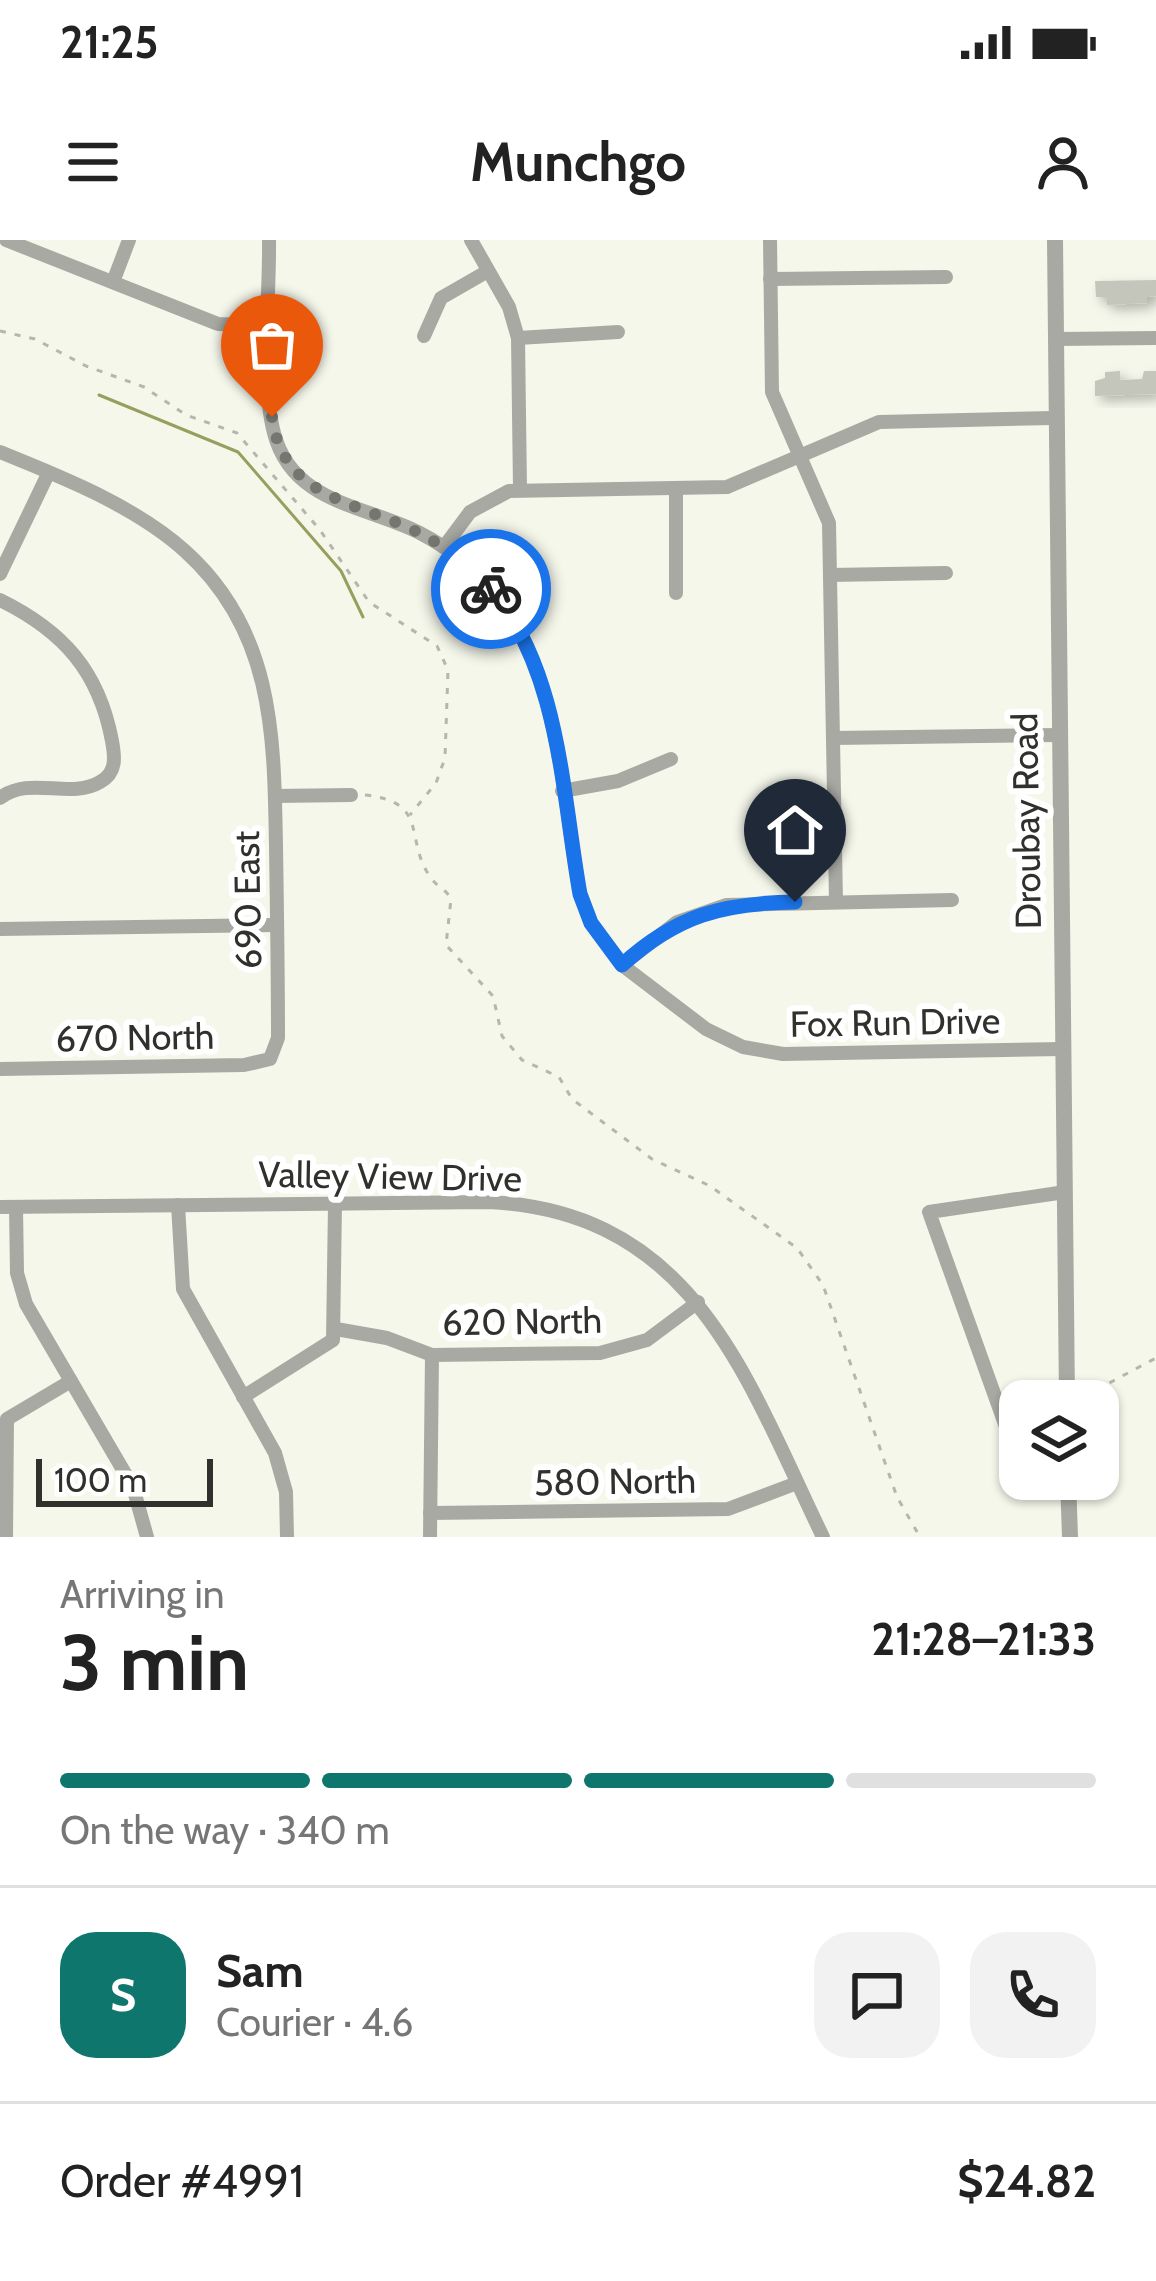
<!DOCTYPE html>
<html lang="en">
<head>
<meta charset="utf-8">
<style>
  body { margin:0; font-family:Cabin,sans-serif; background:#f2f2f2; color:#222; height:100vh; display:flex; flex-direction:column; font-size:45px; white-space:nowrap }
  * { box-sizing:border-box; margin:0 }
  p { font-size:39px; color:#767676 }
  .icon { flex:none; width:66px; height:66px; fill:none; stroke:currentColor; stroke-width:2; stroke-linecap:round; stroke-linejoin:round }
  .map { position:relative; height:1297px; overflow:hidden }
  .drawer { display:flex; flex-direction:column; background:#fff; flex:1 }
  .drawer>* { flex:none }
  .buttons { position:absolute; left:999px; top:1140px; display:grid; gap:24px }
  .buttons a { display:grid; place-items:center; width:120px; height:120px; border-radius:24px; background:#fff; box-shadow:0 3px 9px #0004; font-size:60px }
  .scale { position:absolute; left:36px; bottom:30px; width:177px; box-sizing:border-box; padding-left:12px; border:6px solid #30302c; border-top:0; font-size:33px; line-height:42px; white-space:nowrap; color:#30302c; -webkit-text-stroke:9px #fff; paint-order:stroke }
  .pin { position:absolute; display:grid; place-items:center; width:102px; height:102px; color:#fff; margin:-123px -51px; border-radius:50% 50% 50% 0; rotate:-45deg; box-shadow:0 0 12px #0007 }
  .pin .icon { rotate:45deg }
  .courier { position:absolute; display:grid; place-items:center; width:120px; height:120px; margin:-60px; border:9px solid #1a73e8; border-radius:50%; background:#fff; color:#222; box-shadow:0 3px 15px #0007 }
  .summary em { font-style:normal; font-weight:700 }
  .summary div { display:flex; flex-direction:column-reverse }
  .summary { display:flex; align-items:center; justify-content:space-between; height:204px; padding:0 60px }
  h1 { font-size:78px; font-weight:700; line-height:90px }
  .bar { display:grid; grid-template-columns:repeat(4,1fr); gap:18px 12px; align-content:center; height:144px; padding:0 60px }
  .bar i { height:15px; border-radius:9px; background:#e0e0e0 }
  .bar .on { background:#0f766e }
  .bar p { grid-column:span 4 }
  .line { display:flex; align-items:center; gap:30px; padding:0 60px; border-top:3px solid #e0e0e0 }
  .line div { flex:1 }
  .round { display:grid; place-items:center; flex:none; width:126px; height:126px; border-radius:36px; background:#f2f2f2 }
  .status { display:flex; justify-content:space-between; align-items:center; height:84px; padding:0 60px; background:#fff; direction:ltr }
  .status svg { height:33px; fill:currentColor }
  header { display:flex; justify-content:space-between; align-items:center; height:156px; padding:0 60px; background:#fff; font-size:54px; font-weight:700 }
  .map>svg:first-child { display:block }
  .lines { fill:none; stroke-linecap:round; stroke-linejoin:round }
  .stream { stroke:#989e5e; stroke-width:3 }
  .building { fill:#c5c6bb; filter:url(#shadow) }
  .path { stroke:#b5b6ad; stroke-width:3; stroke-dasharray:6 9; stroke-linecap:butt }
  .minor { stroke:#a9a9a4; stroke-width:14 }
  .tertiary { stroke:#a9a9a4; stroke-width:16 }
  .done { stroke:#75766f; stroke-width:12; stroke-dasharray:0 21.6 }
  .route { stroke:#1a73e8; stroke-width:15 }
  .labels { text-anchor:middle; stroke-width:12; stroke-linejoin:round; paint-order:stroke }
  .street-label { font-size:36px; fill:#30302c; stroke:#fff }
</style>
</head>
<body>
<div class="status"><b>21:25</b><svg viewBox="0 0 49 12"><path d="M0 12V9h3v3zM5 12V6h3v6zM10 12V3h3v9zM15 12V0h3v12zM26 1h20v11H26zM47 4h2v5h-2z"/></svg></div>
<header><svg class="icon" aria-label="menu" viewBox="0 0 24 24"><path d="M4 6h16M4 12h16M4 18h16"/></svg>Munchgo<svg class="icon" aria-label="person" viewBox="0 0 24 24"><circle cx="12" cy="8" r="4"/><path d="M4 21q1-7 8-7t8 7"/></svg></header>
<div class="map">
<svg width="1156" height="1297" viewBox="0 0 1156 1297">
  <defs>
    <filter id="shadow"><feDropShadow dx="5.5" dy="5.5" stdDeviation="6" flood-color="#0004"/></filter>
  </defs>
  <rect width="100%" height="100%" fill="#f5f7eb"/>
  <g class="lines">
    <!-- stream -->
    <path class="stream" d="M99,155L238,212L341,331L363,377"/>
  </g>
  <!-- building -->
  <g class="building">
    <path d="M1156,40V56L1147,57V63L1107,65V58L1096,57L1095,41Z"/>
    <path d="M1120,131V140L1142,139L1144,131H1156V154L1095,156V141L1105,138V132Z"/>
  </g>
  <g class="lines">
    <!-- path -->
    <g class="path">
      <path d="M0,91L35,99L86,126L144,147L186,175L237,193L320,290L369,362L437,406L448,430L445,518L436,543L410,575"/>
      <path d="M365,555C431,562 403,600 431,638C437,647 445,648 451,659L446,705L493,756L502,796L522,820L559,837L572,859L652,919L710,946L797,1008L823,1045L897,1257L920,1297"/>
      <path d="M1083,1157L1156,1118"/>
    </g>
    <!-- minor -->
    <g class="minor">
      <path d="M6,0L218,84L270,86"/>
      <path d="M269,0C270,57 260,139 274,193C292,263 364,265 418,292C449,308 476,329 496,356C560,437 562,555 580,654L591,683L622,725L706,789L743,807L783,814L1062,809"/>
      <path d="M471,0L509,67L518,98L520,249"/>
      <path d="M770,0L772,152L829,283L836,662"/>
      <path d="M770,39L946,37"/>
      <path d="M113,42L129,0"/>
      <path d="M424,96L441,58L488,31"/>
      <path d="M518,98L618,92"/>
      <path d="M1056,99L1156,98"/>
      <path d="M0,212C62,237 135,266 185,311C274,391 274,495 276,606C277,670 278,734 278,798L270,819L244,825L0,829"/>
      <path d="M676,248V353"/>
      <path d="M444,307L470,272L509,251L727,247L879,182L1054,178"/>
      <path d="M0,334L48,234"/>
      <path d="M830,335L946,333"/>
      <path d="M0,360C63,391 99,431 112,501C115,517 117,533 100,542C70,560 30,535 0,558"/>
      <path d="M833,498L1058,495"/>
      <path d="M562,551L618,541L671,519"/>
      <path d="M275,556L351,555"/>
      <path d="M0,689L277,685"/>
      <path d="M622,725L677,682L726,665L952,660"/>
      <path d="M178,965L183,1049L275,1213L286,1252L287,1297"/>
      <path d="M0,967L489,962C695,972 746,1138 823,1297"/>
      <path d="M16,967L17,1033L26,1064L133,1247L147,1297"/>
      <path d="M336,1089L387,1098L432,1115L600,1113L647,1100L698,1062"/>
      <path d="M243,1157L333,1100L335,964"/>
      <path d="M1020,1226L929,972L1065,952"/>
      <path d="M430,1273L728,1269L797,1243"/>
      <path d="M6,1297L7,1179L71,1141"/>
      <path d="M430,1297L432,1115"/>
    </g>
    <!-- tertiary -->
    <g class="tertiary">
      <path d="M1055,0L1067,1161"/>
      <path d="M1068,1239L1070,1297"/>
    </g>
  </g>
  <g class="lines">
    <!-- done -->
    <path class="done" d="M272,177C282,251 341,259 400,284C435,299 467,320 491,349"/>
    <!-- route -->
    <path class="route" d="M491,349C560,431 562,553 580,654L591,683L622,725C677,675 723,663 795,662"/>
  </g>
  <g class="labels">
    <!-- street labels -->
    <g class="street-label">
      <text transform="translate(1026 581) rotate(-91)" y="13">Droubay Road</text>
      <text transform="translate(247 660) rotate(-91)" y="13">690 East</text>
      <text transform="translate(895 782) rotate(-1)" y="13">Fox Run Drive</text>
      <text transform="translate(135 797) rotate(-1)" y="13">670 North</text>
      <text transform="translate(390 936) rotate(1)" y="13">Valley View Drive</text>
      <text transform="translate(522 1081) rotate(-1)" y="13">620 North</text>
      <text transform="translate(615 1241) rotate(-1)" y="13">580 North</text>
    </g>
  </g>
</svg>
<div class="buttons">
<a><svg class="icon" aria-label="layers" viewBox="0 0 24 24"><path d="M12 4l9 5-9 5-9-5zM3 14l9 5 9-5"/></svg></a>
</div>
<div class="scale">100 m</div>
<div class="pin" style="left:272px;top:177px;background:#ea580c"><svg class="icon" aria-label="bag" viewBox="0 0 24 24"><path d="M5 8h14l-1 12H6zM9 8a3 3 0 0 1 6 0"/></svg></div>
<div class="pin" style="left:795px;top:662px;background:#1f2937"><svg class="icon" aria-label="home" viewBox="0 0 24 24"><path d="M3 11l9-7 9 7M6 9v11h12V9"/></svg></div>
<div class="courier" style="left:491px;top:349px"><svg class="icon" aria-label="bike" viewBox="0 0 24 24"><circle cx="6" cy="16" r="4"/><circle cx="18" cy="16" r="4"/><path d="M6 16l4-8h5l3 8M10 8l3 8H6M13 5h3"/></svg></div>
</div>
<section class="drawer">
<div class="summary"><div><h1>3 min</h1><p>Arriving in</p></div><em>21:28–21:33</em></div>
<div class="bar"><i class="on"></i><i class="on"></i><i class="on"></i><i></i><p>On the way · 340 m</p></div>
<div class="line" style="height:216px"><b class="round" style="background:#0f766e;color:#fff">S</b><div><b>Sam</b><p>Courier · 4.6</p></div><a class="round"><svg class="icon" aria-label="chat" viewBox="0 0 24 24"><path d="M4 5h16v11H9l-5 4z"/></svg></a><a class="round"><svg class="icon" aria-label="phone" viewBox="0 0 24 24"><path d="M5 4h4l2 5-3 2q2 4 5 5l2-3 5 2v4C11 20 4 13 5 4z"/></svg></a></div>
<div class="line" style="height:156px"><div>Order #4991</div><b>$24.82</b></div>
</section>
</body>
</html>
